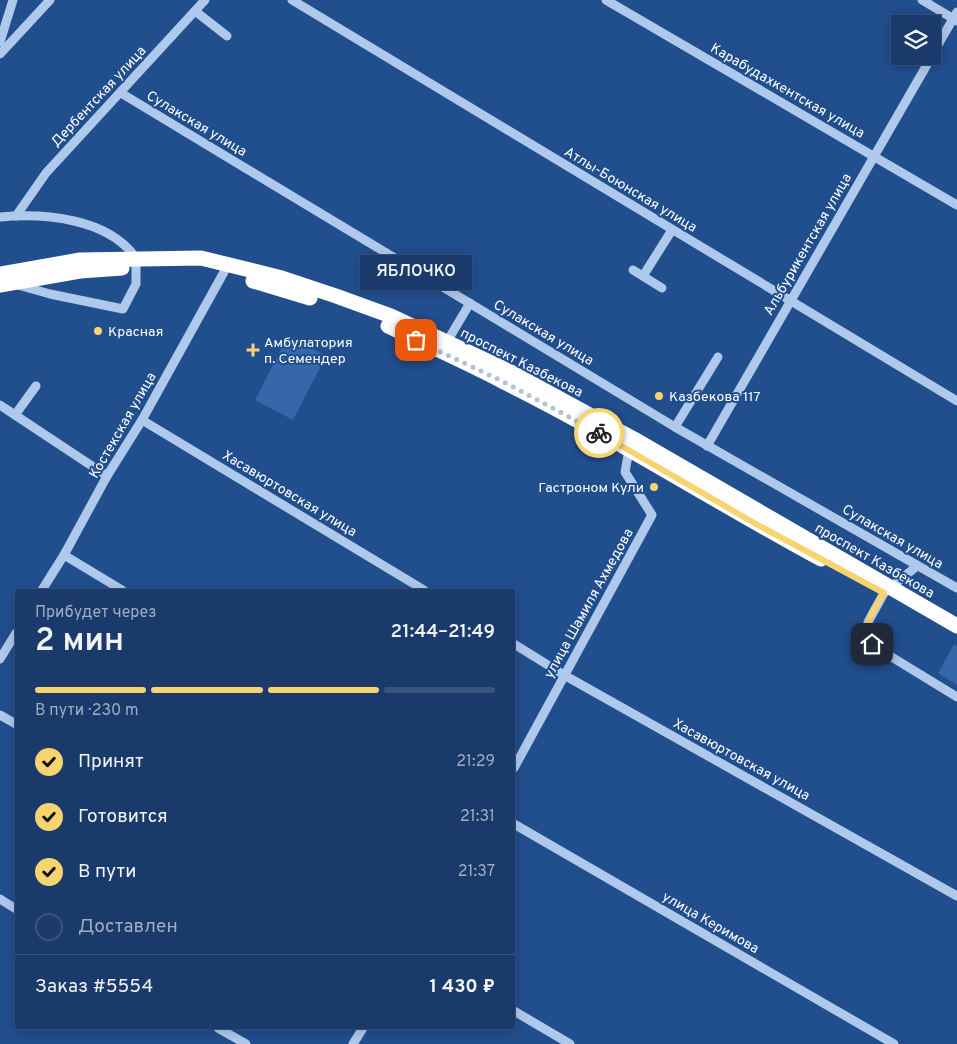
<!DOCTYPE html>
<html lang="ru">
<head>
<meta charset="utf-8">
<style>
  body { margin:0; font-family:Overpass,sans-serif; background:#224170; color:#f1f3f6; height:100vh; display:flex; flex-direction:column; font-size:19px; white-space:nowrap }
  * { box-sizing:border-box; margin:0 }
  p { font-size:16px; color:#9fadc1 }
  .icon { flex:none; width:28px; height:28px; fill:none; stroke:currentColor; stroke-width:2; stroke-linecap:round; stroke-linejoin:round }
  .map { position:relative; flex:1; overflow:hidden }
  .panel { position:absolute; left:15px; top:589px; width:500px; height:440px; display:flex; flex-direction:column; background:#193a6a; border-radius:0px; box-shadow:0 2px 12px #0003,0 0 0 1px #37547e }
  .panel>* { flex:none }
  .tools { position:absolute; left:891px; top:15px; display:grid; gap:10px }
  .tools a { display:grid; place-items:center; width:50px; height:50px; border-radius:0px; background:#193a6a; box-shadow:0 2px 12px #0003,0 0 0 1px #37547e; font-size:25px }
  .pin { position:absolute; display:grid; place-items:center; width:42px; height:42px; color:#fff; margin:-21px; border-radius:10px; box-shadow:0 2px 8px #0006 }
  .courier { position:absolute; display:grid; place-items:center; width:50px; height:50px; margin:-25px; border:4px solid #f8d471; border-radius:50%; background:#fff; color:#222; box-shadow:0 1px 6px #0007 }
  .bubble { position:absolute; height:35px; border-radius:0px; background:#193a6a; box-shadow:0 2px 12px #0003,0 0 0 1px #37547e; font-size:16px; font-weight:600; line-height:35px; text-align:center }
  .headline em { font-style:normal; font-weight:600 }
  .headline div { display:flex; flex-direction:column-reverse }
  .headline { display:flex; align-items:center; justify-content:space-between; height:85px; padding:0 20px }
  h1 { font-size:32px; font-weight:600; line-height:38px }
  .bar { display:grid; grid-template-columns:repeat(4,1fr); gap:8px 5px; align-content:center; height:60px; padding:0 20px }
  .bar i { height:6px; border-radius:4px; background:#37547e }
  .bar .on { background:#f8d471 }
  .bar p { grid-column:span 4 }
  .line { display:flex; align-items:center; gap:12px; padding:0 20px; border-top:1px solid #37547e }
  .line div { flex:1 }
  ol { padding:0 20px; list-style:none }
  li { display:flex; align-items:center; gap:15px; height:55px }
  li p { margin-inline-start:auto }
  li .icon { padding:5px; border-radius:50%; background:#f8d471; color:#111; stroke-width:4 }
  li:last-child { color:#9fadc1 }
  li i { width:28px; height:28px; border:2px solid #37547e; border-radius:50% }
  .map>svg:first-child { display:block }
  .green { fill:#3567aa }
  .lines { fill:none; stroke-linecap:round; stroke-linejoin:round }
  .minor { stroke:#afc9ec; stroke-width:9 }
  .highway { stroke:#fff; stroke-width:15 }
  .done { stroke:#b1c1d7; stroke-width:5; stroke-dasharray:0 9 }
  .route { stroke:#f8d471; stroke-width:6 }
  .poi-dot { fill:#f8d471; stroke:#214e8d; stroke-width:2 }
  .labels { text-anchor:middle; stroke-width:4; stroke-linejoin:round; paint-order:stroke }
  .street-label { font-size:14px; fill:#fff; stroke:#214e8d }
  .poi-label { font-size:14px; fill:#fff; stroke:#214e8d; text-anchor:start }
</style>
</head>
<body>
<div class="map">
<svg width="957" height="1044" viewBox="0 0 957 1044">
  <rect width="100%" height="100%" fill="#214e8d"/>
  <!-- green -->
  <g class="green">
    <path d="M288,336L326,356L293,420L255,400Z"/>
    <path d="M954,644L957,646V685L938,673Z"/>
  </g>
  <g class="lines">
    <!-- minor -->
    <g class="minor">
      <path d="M292,0L957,401"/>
      <path d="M606,0L957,205"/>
      <path d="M922,0L957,21"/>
      <path d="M195,11L227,36"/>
      <path d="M0,42L13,0"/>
      <path d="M0,54L50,0"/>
      <path d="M932,55L957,12"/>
      <path d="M121,93L675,427L957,588"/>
      <path d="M16,216L46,173L205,0"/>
      <path d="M0,217C44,213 108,218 136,258V284L123,309L50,294L18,285"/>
      <path d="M633,270L662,288"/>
      <path d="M643,276L672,230"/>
      <path d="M451,335L470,303"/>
      <path d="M0,405L107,476"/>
      <path d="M15,415L36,386"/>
      <path d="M142,420L424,590"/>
      <path d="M675,427L718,357"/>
      <path d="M707,446L932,56"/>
      <path d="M64,555L122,590"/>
      <path d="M917,566L884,593L868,622L867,635L872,644L877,648L957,697"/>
      <path d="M42,590L64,555L107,476L142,420L224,272"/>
      <path d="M514,644L564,675L957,896"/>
      <path d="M0,659L16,633"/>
      <path d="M0,715L16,724"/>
      <path d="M514,768L652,515L625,472L629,450"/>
      <path d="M514,824L894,1044"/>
      <path d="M0,899L16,909"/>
      <path d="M514,1011L570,1044"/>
      <path d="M218,1028L246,1044"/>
      <path d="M353,1044L363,1028"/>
    </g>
    <!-- highway -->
    <g class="highway">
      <path d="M0,274L80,260L201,258L282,278L336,296L391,316L509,371L634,439L957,626"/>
      <path d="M253,281L310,298"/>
      <path d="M0,285L80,271L122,268"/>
      <path d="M388,326C427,345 466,362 504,382C613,436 715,502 821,559"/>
    </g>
  </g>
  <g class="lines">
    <!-- done -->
    <path class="done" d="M416,340L504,382L599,433"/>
    <!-- route -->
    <path class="route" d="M599,433L756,524L884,593C875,609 859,627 872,644"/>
  </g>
  <!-- markers -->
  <g class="poi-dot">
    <circle cx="98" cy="331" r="5"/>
    <path d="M250.5 342.5h5v5h5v5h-5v5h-5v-5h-5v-5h5z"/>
    <circle cx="659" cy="396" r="5"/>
    <circle cx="654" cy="487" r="5"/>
  </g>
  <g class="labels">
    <!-- street labels -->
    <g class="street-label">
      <text transform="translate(788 90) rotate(30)" y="5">Карабудахкентская улица</text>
      <text transform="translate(98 96) rotate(-47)" y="5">Дербентская улица</text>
      <text transform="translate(197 123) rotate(31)" y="5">Сулакская улица</text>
      <text transform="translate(631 189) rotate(31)" y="5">Атлы-Боюнская улица</text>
      <text transform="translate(807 244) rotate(-60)" y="5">Альбурикентская улица</text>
      <text transform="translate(544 332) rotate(31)" y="5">Сулакская улица</text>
      <text transform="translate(522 362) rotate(27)" y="5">проспект Казбекова</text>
      <text transform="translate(122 425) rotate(-60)" y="5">Костекская улица</text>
      <text transform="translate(290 493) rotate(31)" y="5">Хасавюртовская улица</text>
      <text transform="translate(893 536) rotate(30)" y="5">Сулакская улица</text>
      <text transform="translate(875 560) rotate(30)" y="5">проспект Казбекова</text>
      <text transform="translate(588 603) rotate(-61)" y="5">улица Шамиля Ахмедова</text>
      <text transform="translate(742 759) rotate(29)" y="5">Хасавюртовская улица</text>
      <text transform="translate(711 922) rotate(30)" y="5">улица Керимова</text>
    </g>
    <!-- poi labels -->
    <g class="poi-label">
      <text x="108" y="336">Красная</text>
      <text x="264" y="347">Амбулатория<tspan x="264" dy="16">п. Семендер</tspan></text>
      <text x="669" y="401">Казбекова 117</text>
      <text x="644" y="492" text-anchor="end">Гастроном Кули</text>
    </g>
  </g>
</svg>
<div class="tools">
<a><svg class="icon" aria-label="layers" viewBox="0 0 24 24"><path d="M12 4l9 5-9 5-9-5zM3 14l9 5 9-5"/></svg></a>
</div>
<div class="pin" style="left:416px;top:340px;background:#ea580c"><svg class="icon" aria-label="bag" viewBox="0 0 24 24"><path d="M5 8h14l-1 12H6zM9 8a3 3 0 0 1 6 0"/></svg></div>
<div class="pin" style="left:872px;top:644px;background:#1f2937"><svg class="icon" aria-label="home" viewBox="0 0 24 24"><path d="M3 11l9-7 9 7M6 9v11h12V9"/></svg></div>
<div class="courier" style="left:599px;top:433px"><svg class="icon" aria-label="bike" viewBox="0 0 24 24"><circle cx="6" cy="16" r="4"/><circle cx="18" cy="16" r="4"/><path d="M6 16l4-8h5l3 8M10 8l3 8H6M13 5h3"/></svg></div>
<div class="bubble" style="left:360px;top:255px;width:112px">ЯБЛОЧКО</div>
<section class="panel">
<div class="headline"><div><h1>2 мин</h1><p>Прибудет через</p></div><em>21:44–21:49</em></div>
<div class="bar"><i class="on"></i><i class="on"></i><i class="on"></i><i></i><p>В пути · 230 m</p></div>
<ol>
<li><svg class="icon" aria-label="check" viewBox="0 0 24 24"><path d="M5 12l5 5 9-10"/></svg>Принят<p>21:29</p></li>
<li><svg class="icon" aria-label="check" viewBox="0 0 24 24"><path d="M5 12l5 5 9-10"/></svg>Готовится<p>21:31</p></li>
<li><svg class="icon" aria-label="check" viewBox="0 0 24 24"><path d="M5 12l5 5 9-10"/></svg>В пути<p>21:37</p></li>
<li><i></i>Доставлен</li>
</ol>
<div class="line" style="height:65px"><div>Заказ #5554</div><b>1 430 ₽</b></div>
</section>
</div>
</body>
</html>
